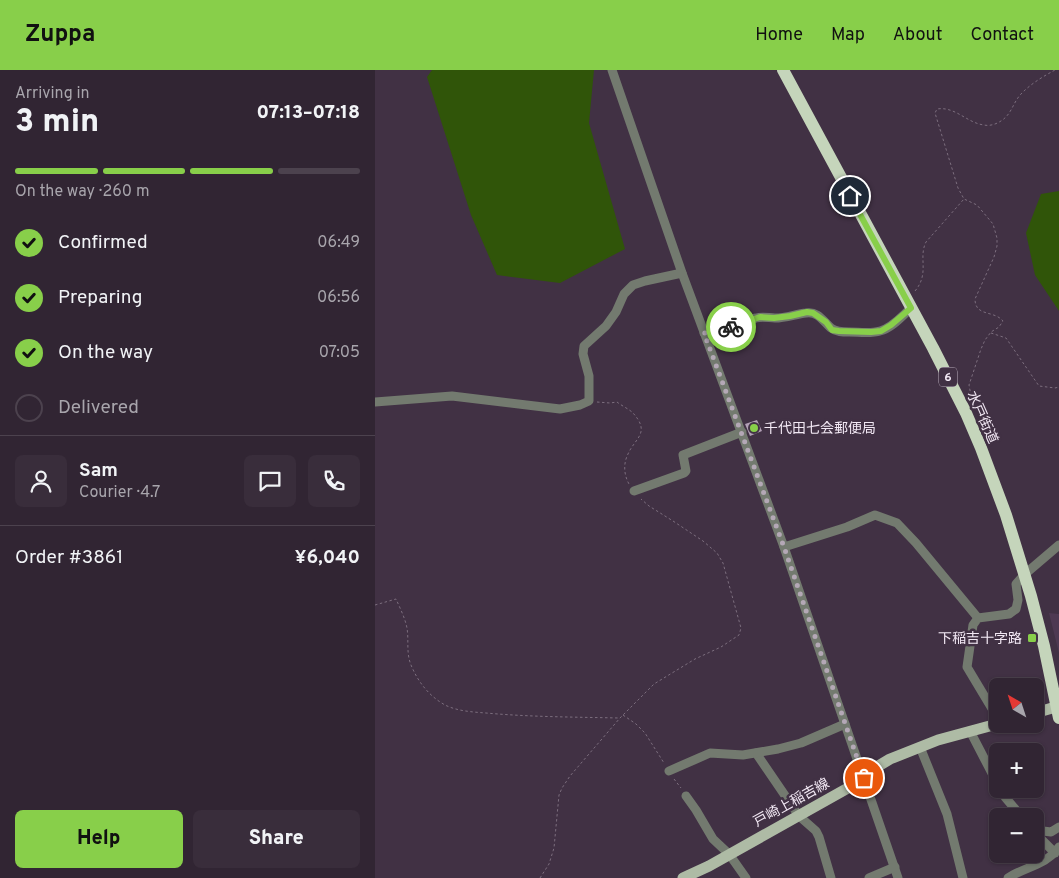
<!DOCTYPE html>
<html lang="en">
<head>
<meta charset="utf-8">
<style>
  body { margin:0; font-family:Overpass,"Noto Sans JP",sans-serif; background:#392d3b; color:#f1f3f6; height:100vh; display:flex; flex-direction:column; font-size:19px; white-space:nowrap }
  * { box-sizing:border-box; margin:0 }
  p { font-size:16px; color:#a8a5ac }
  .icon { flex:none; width:28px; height:28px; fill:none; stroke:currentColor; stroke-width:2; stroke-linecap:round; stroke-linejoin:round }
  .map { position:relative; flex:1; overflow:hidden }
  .sheet { display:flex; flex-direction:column; background:#312533; width:375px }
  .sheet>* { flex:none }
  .needle { width:32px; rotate:321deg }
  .controls { position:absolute; left:614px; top:608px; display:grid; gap:10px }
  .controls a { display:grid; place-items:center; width:55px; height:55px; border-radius:8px; background:#312533; box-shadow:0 1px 4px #0004,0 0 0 1px #4c424e; font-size:25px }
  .pin { position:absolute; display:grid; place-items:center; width:42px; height:42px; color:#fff; margin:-21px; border:2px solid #fff; border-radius:50%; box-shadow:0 1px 5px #0007 }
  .courier { position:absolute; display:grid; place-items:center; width:50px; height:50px; margin:-25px; border:4px solid #88cf4a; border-radius:50%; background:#fff; color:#222; box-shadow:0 1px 6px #0007 }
  .overview em { font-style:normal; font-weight:800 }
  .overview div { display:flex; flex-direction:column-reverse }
  .overview { display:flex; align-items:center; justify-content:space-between; height:85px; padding:0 15px }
  h1 { font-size:32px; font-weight:800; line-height:38px }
  .bar { display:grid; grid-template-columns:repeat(4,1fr); gap:8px 5px; align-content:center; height:60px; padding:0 15px }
  .bar i { height:6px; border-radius:4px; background:#4c424e }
  .bar .on { background:#88cf4a }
  .bar p { grid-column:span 4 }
  .line { display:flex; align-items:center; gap:12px; padding:0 15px; border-top:1px solid #4c424e }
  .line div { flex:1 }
  .round { display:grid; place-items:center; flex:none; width:52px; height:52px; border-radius:8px; background:#392d3b }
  ol { padding:0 15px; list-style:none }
  li { display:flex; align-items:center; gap:15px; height:55px }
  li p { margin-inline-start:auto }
  li .icon { padding:5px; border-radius:50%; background:#88cf4a; color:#111; stroke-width:4 }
  li:last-child { color:#a8a5ac }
  li i { width:28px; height:28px; border:2px solid #4c424e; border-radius:50% }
  .cta { display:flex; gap:10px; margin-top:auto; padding:10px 15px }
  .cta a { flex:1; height:58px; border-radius:8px; background:#88cf4a; color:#111; font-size:20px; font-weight:800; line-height:58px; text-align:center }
  .cta a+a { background:#392d3b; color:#f1f3f6 }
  header { display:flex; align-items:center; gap:30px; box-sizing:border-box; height:70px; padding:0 25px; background:#88cf4a; color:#111 }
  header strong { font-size:24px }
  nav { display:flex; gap:28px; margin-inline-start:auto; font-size:18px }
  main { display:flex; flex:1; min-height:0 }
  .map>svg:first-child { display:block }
  .built { fill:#4e3952 }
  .green { fill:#305509 }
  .building { fill:#b29fb6 }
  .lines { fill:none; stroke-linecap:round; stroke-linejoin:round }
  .path { stroke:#7c6e7e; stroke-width:1; stroke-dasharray:2.5 2.5; stroke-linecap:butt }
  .minor { stroke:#737a6f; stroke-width:9 }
  .major { stroke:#aebba5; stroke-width:11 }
  .highway { stroke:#c5d5bb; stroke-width:12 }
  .done { stroke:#b4a8b6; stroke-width:5; stroke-dasharray:0 9 }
  .route { stroke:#88cf4a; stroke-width:6 }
  .poi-dot { fill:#88cf4a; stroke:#413144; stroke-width:2 }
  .labels { text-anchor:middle; stroke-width:5; stroke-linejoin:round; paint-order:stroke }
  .shield { fill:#413144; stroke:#bdb1bf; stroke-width:1 }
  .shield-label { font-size:12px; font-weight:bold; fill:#f2e8f4 }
  .street-label { font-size:14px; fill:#f2e8f4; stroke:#413144 }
  .poi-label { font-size:14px; fill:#f2e8f4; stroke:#413144; text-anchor:start }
</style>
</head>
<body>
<header>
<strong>Zuppa</strong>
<nav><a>Home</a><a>Map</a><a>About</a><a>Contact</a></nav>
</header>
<main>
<section class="sheet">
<div class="overview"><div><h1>3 min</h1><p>Arriving in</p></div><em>07:13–07:18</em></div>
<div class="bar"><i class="on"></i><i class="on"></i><i class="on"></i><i></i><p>On the way · 260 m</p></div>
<ol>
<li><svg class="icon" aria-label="check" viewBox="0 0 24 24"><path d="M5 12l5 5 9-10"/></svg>Confirmed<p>06:49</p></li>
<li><svg class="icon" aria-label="check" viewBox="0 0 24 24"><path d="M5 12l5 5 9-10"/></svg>Preparing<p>06:56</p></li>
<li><svg class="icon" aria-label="check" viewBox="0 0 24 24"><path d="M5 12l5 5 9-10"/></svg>On the way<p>07:05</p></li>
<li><i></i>Delivered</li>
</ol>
<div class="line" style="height:90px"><a class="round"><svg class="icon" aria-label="person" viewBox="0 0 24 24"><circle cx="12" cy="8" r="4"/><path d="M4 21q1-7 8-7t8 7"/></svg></a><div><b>Sam</b><p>Courier · 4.7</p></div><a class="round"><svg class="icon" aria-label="chat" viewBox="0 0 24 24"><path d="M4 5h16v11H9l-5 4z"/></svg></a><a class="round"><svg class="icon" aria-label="phone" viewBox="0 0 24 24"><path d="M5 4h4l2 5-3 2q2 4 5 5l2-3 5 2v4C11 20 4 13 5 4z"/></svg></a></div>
<div class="line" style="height:65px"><div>Order #3861</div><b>¥6,040</b></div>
<div class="cta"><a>Help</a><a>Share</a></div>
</section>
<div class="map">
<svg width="684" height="808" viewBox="0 0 684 808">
  <rect width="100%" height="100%" fill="#413144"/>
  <!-- built -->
  <path class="built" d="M674,543L684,544V583Z"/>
  <!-- green -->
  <g class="green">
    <path d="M57,0H219L214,53L250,179L185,213L122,205L96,145L52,7Z"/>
    <path d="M684,121V241L660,205L651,163L666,124Z"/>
  </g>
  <!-- building -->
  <path class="building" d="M382,350L387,361L375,366L370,354Z"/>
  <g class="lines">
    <!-- path -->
    <g class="path">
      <path d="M540,221C555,203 543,188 551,172L589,129"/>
      <path d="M616,263L631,268L664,316L680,318L684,317"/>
      <path d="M597,331L594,315L606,279L610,270L616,262L624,257L628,251C619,240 600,247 600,229L619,187L622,176V168L618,154L602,135L589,129L583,118L560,43L562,39C580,36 592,53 609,55C613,56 617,55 620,54C638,47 636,33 648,22C657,13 669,6 680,0"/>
      <path d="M222,332L235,333L242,332C247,336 254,339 258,343C276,363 260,368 253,384C248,394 249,405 254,414"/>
      <path d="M0,535L21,529C25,538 30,548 32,558C34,570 31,583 36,595C43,612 54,626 70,635C82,641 97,642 111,643C155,647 199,647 244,648"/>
      <path d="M248,645L261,654L270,663L289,693"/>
      <path d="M299,709L306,718"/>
      <path d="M165,808L174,794L179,778L184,725L187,718L195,706L245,648L279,614L320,589L346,577L364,565L366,558L348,493L342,483L328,471L298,451L274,436L266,429"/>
    </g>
    <!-- minor -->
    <g class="minor">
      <path d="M237,0L307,203L409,477L523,808"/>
      <path d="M329,263C349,262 363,252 381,248C388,246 394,248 400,248C411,248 421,244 431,243C443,241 448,251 456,258C461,262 468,262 474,262C484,262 496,264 505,261C517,258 527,246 536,238"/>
      <path d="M0,332L77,326L185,339L205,335L214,331V306L208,284L209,276L231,256L241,242L249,224L258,215L270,211L307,203"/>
      <path d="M259,421L309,403L311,401L308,385L367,362"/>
      <path d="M409,477L472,457L500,445L522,453L541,473L603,548"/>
      <path d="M622,647L592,597L598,555L603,548L634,544L641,539L643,530L641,514L650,504L684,475"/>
      <path d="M595,661L622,713"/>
      <path d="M545,677L572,744L588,808"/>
      <path d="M381,683L424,746L441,761L444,767L456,808"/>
      <path d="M294,701L335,683L368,685L403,679L426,673L470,654"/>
      <path d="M626,719L630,727L646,746"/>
      <path d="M311,726L321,740L338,769L354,784L371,808"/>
      <path d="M660,760L676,762L684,757"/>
      <path d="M660,763L680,783"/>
      <path d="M494,808L520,797"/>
      <path d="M633,808C649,797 672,795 684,777"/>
    </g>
    <!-- major -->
    <g class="major">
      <path d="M660,643L684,636"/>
      <path d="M308,808L334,796L489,709L500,698L515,689L563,670L622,654"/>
    </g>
    <!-- highway -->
    <path class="highway" d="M408,0L558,278L591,343L606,378L631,445L656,526L669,576L684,648"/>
  </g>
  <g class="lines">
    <!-- done -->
    <path class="done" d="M356,257L345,261L329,263L409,477L489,708"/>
    <!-- route -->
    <path class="route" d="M356,257L385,247L399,248L415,246L432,242L438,243L451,252L457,260L464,261L496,262L506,261L516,255L536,238L475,126"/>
  </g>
  <!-- markers -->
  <g class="poi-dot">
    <circle cx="379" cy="358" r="5"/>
    <rect x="652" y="563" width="10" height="10" rx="2.5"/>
  </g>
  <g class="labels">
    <!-- shield labels -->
    <rect class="shield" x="564" y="297.5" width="18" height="19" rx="4"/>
    <g class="shield-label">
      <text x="573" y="311">6</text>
    </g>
    <!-- street labels -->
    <g class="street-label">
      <text transform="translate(608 347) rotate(66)" y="5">水戸街道</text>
      <text transform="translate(416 732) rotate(-29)" y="5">戸崎上稲吉線</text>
    </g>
    <!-- poi labels -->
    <g class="poi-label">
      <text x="389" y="363">千代田七会郵便局</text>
      <text x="647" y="573" text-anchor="end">下稲吉十字路</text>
    </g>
  </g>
</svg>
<div class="controls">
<a><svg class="needle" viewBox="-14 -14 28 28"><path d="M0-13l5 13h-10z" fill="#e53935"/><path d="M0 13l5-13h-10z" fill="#a8a5ac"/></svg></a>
<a>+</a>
<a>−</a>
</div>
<div class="pin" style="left:489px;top:708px;background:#ea580c"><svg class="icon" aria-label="bag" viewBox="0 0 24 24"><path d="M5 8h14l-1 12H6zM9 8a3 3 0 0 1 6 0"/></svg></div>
<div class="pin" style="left:475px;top:126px;background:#1f2937"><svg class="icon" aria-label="home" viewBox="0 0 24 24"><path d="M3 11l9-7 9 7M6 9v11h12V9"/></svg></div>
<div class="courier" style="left:356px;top:257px"><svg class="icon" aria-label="bike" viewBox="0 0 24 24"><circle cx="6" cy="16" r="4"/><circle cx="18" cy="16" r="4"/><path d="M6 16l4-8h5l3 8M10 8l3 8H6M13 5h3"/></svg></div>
</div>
</main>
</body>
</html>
